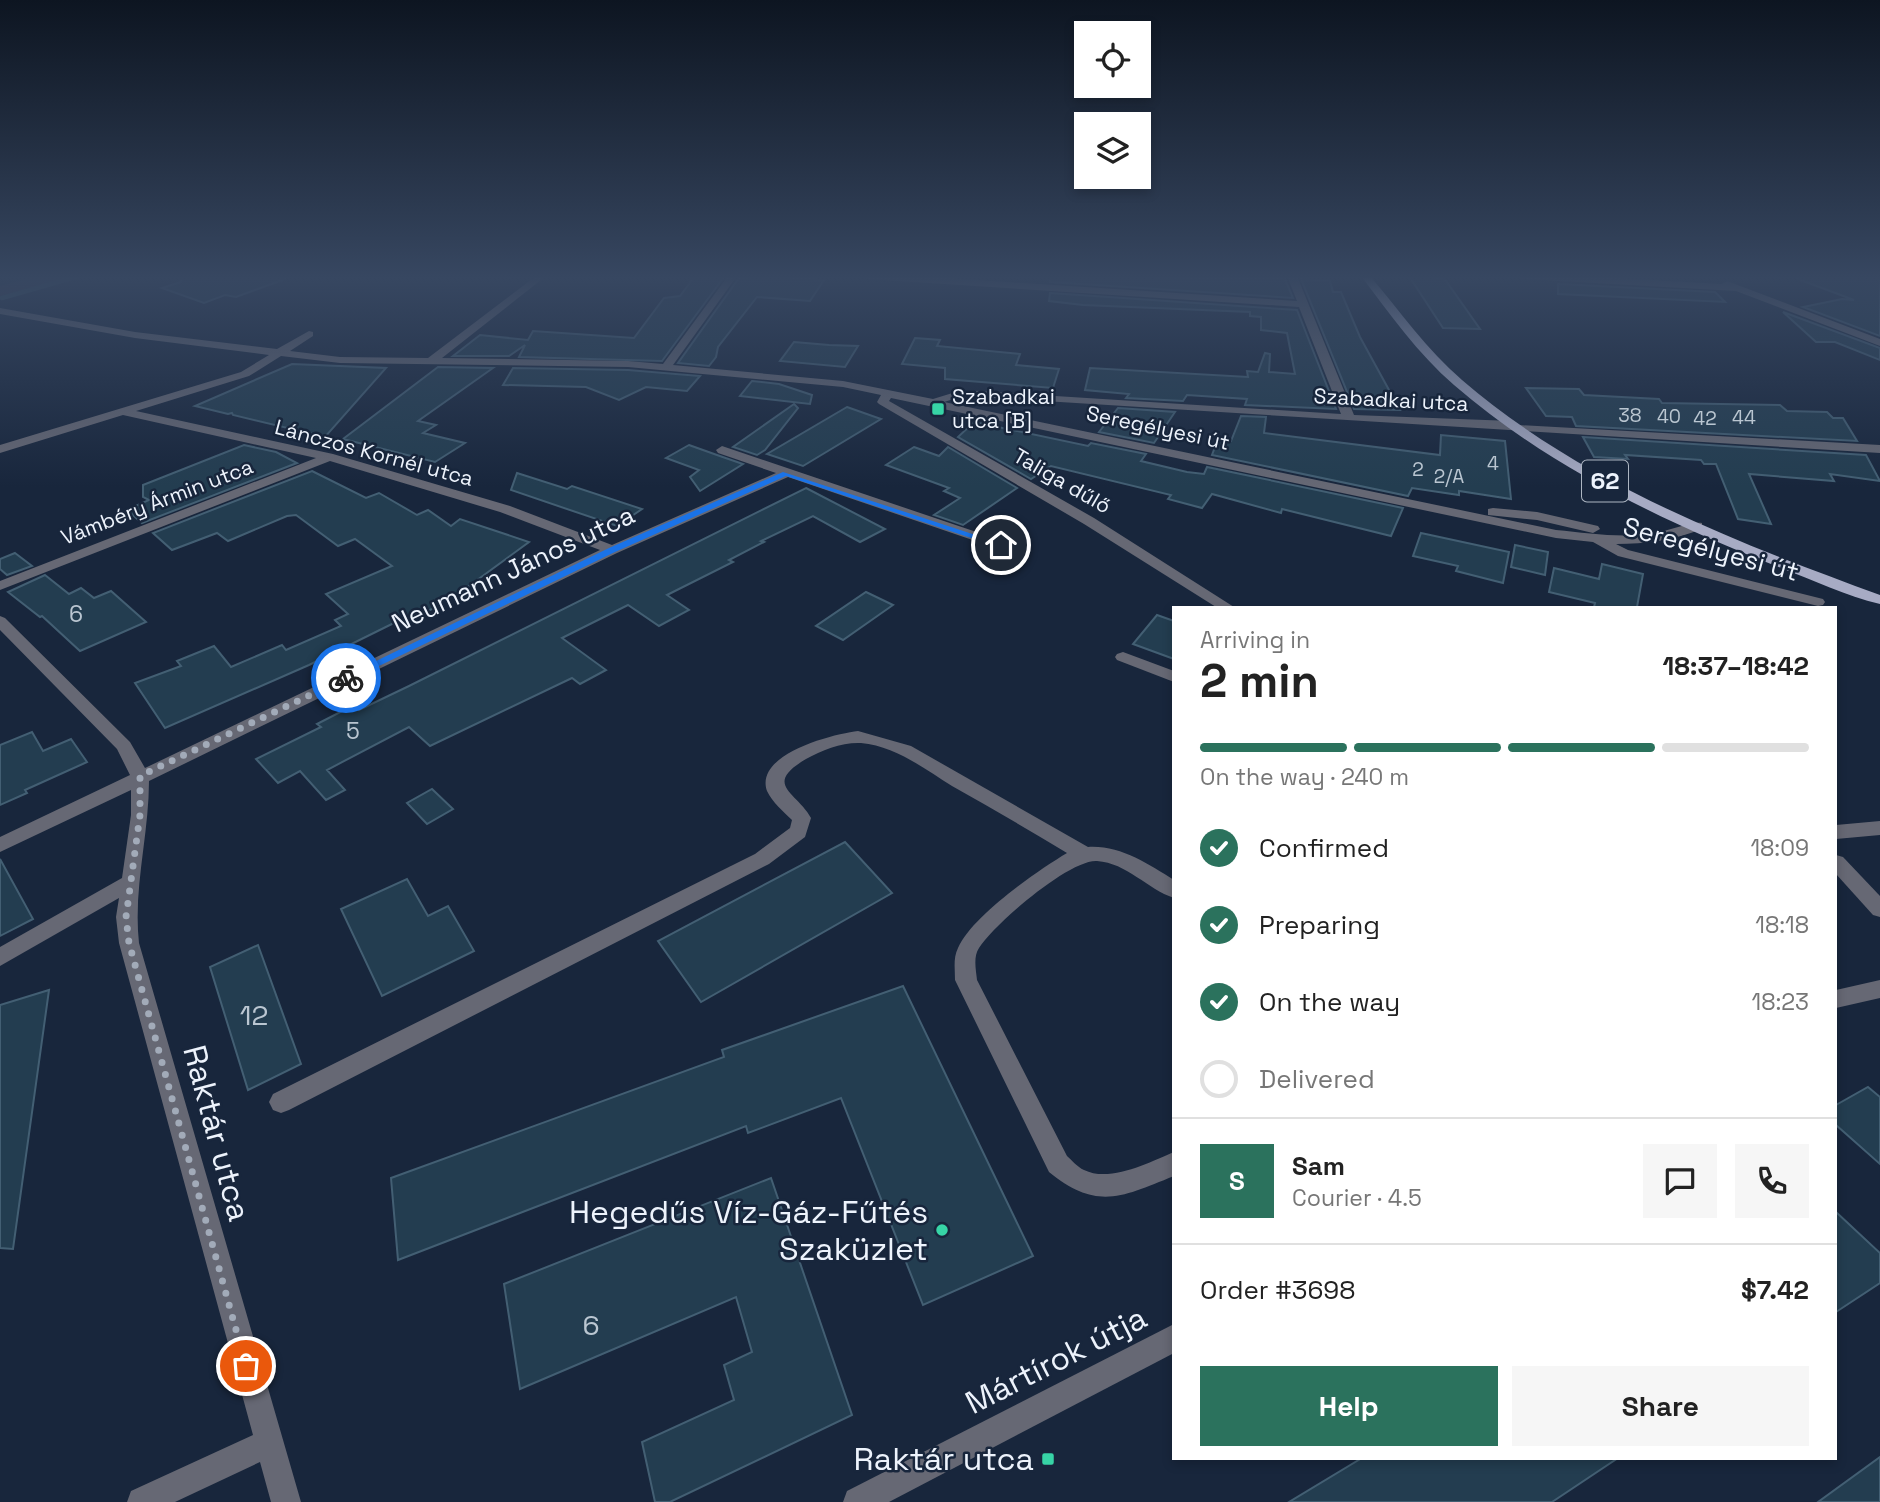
<!DOCTYPE html>
<html lang="en">
<head>
<meta charset="utf-8">
<style>
  body { margin:0; font-family:"Space Grotesk",sans-serif; background:#f6f6f6; color:#222; height:100vh; display:flex; flex-direction:column; font-size:26px; white-space:nowrap }
  * { box-sizing:border-box; margin:0 }
  p { font-size:23px; color:#767676 }
  .icon { flex:none; width:38px; height:38px; fill:none; stroke:currentColor; stroke-width:2; stroke-linecap:round; stroke-linejoin:round }
  .map { position:relative; flex:1; overflow:hidden }
  .sheet { position:absolute; left:1172px; top:606px; width:665px; height:854px; display:flex; flex-direction:column; background:#fff; border-radius:0px; box-shadow:0 4px 10px #0003 }
  .sheet>* { flex:none }
  .tools { position:absolute; left:1074px; top:21px; display:grid; gap:14px }
  .tools a { display:grid; place-items:center; width:77px; height:77px; border-radius:0px; background:#fff; box-shadow:0 4px 10px #0003; font-size:35px }
  .pin { position:absolute; display:grid; place-items:center; width:60px; height:60px; color:#fff; margin:-30px; border:4px solid #fff; border-radius:50%; box-shadow:0 2px 7px #0007 }
  .courier { position:absolute; display:grid; place-items:center; width:70px; height:70px; margin:-35px; border:5px solid #1a73e8; border-radius:50%; background:#fff; color:#222; box-shadow:0 2px 9px #0007 }
  .head em { font-style:normal; font-weight:600 }
  .head div { display:flex; flex-direction:column-reverse }
  .head { display:flex; align-items:center; justify-content:space-between; height:119px; padding:0 28px }
  h1 { font-size:46px; font-weight:600; line-height:52px }
  .bar { display:grid; grid-template-columns:repeat(4,1fr); gap:10px 7px; align-content:center; height:84px; padding:0 28px }
  .bar i { height:9px; border-radius:5px; background:#e0e0e0 }
  .bar .selected { background:#2b725d }
  .bar p { grid-column:span 4 }
  .line { display:flex; align-items:center; gap:18px; padding:0 28px; border-top:2px solid #e0e0e0 }
  .line div { flex:1 }
  .round { display:grid; place-items:center; flex:none; width:74px; height:74px; border-radius:0px; background:#f6f6f6 }
  ol { padding:0 28px; list-style:none }
  li { display:flex; align-items:center; gap:21px; height:77px }
  li p { margin-inline-start:auto }
  li .icon { padding:7px; border-radius:50%; background:#2b725d; color:#fff; stroke-width:4 }
  li:last-child { color:#767676 }
  li i { width:38px; height:38px; border:4px solid #e0e0e0; border-radius:50% }
  .action { display:flex; gap:14px; margin-top:auto; padding:14px 28px }
  .action a { flex:1; height:80px; border-radius:0px; background:#2b725d; color:#fff; font-size:28px; font-weight:600; line-height:80px; text-align:center }
  .action a+a { background:#f6f6f6; color:#222 }
  .map>svg:first-child { display:block }
  .green { fill:#3a354a }
  .lines { fill:none; stroke-linecap:round; stroke-linejoin:round }
  .stream { stroke:#355661; stroke-width:4.5 }
  .building { fill:#233d50; stroke:#435f73; stroke-width:2 }
  .minor { fill:#666874; fill-rule:evenodd }
  .major { fill:#a7abc4; fill-rule:evenodd }
  .route { fill:#1a73e8 }
  .done { stroke:#a2abb9; stroke-width:7; stroke-dasharray:0 12.6 }
  .poi-dot { fill:#37d4a6; stroke:#18263c; stroke-width:2.5 }
  .labels { text-anchor:middle; stroke-width:5; stroke-linejoin:round; paint-order:stroke }
  .far-number-label { font-size:19px; fill:#bac6d1 }
  .far-poi-label { font-size:21px; fill:#edf3fc; stroke:#18263c; text-anchor:start }
  .far-street-label { font-size:21px; fill:#edf3fc; stroke:#18263c }
  .number-label { font-size:23px; fill:#bac6d1 }
  .shield { fill:#18263c; stroke:#adb6c2; stroke-width:2 }
  .shield-label { font-size:24px; font-weight:bold; fill:#edf3fc }
  .street-label { font-size:26px; fill:#edf3fc; stroke:#18263c }
  .near-number-label { font-size:28px; fill:#bac6d1 }
  .near-street-label { font-size:32px; fill:#edf3fc; stroke:#18263c }
  .near-poi-label { font-size:32px; fill:#edf3fc; stroke:#18263c; text-anchor:end }
</style>
</head>
<body>
<div class="map">
<svg width="1880" height="1502" viewBox="0 0 1880 1502">
  <rect width="100%" height="100%" fill="#18263c"/>
  <!-- green -->
  <path class="green" d="M37,276H75L0,296V286Z"/>
  <g class="lines">
    <!-- stream -->
    <path class="stream" d="M2,298L79,276"/>
  </g>
  <!-- building -->
  <g class="building">
    <path d="M182,276H285V279L236,297L225,295L204,303L162,288L181,282Z"/>
    <path d="M695,276L724,277L662,361L519,357L525,345L509,356H453L480,335L528,340L533,331L634,338L664,298L680,296Z"/>
    <path d="M768,276L824,280L810,301L757,297L718,347L716,357L709,366L678,363L739,278Z"/>
    <path d="M1050,276L1285,279L1293,298L1050,282Z"/>
    <path d="M1409,276L1444,278L1480,329L1443,328Z"/>
    <path d="M1798,276H1880V336L1803,307L1842,299L1854,300L1798,279Z"/>
    <path d="M1301,279L1330,281L1333,292H1341L1360,337L1400,410L1354,409Z"/>
    <path d="M1558,284L1715,292L1725,302L1558,294Z"/>
    <path d="M1050,293L1297,310L1336,409L1245,405L1247,399L1187,395L1183,401L1126,398L1129,394L1085,390L1090,368L1248,377L1247,371L1258,372L1265,353L1270,354L1269,372L1295,374L1287,333L1261,330V317L1250,316V312L1083,305L1049,301Z"/>
    <path d="M1783,312L1880,348V360L1835,342H1816Z"/>
    <path d="M915,338L940,340L937,346L1020,354L1016,365L1059,369L1053,388L945,379V368L902,364Z"/>
    <path d="M794,342L829,345L858,346L845,367L780,361Z"/>
    <path d="M292,364L386,368L325,437L233,415L232,413L228,414L195,406Z"/>
    <path d="M438,367L493,368L418,421L436,425L423,433L465,443L435,462L343,439Z"/>
    <path d="M513,368L628,370L700,376L687,391L646,387L619,400L586,387L503,385Z"/>
    <path d="M752,381L779,384L812,395L810,404L740,396Z"/>
    <path d="M1526,388L1579,389L1584,395L1659,399L1662,403L1780,405L1787,411L1827,412L1833,418H1843L1857,441L1576,426L1572,417L1546,416Z"/>
    <path d="M794,404L798,408L765,450L757,455L733,447Z"/>
    <path d="M847,407L881,419L803,466L767,454Z"/>
    <path d="M1118,408L1175,412L1154,443L1099,432Z"/>
    <path d="M1241,416L1266,417L1264,433L1440,455L1441,435L1505,441L1511,499L1459,491V495L1412,488L1408,496L1212,455L1218,439L1231,441Z"/>
    <path d="M974,422L1088,446L1091,443L1146,454L1141,461L1187,472L1204,474L1207,467L1403,508L1391,536L1282,509L1281,513L1212,494L1202,508L1168,499L1171,495L1051,466L1031,479L958,437Z"/>
    <path d="M1583,437L1866,455L1880,481L1830,474L1834,481L1749,474L1771,524L1738,519L1716,464H1704L1701,460L1625,455L1628,459L1594,457Z"/>
    <path d="M244,445L276,452L297,463L142,523L127,510L149,500L143,497V485Z"/>
    <path d="M689,445L717,455L743,464L700,491L690,477L699,470L666,458Z"/>
    <path d="M914,447L939,456L948,447L1017,488L963,525L934,515L960,498L944,491L949,488L886,465Z"/>
    <path d="M312,471L366,498L379,493L417,515L428,510L451,526L460,519L529,542L458,594L438,603L441,605L407,620L404,618L309,665L165,728L135,683L181,666L177,661L214,646L231,667L282,645L286,650L341,626L335,620L348,614L326,594L392,566L355,539L338,546L296,515L287,516L228,541L217,533L172,550L153,533Z"/>
    <path d="M517,473L567,489L572,486L642,509L617,526L511,490Z"/>
    <path d="M806,488L885,529L860,542L813,516L761,541L764,542L729,560L733,562L667,595L689,610L659,626L628,605L562,638L606,670L580,684L572,678L430,746L409,727L327,770L345,790L326,800L300,771L278,783L256,759L321,727L317,724L354,705L359,710L409,686Z"/>
    <path d="M1421,533L1509,552L1503,583L1456,571L1458,566L1413,556Z"/>
    <path d="M1515,545L1548,552L1545,575L1511,567Z"/>
    <path d="M15,553L32,566L7,575L0,569V559Z"/>
    <path d="M1602,564L1643,574L1637,607H1594L1595,603L1549,592L1554,568L1599,579Z"/>
    <path d="M45,575L69,594L81,588L94,598L111,591L146,622L80,651L42,616L40,617L8,592Z"/>
    <path d="M866,592L893,605L843,640L816,626Z"/>
    <path d="M1157,615L1174,621V659L1133,644Z"/>
    <path d="M32,732L43,751L71,739L87,762L25,790L27,793L0,805V745Z"/>
    <path d="M432,789L453,809L427,824L407,803Z"/>
    <path d="M845,842L892,893L701,1002L658,941Z"/>
    <path d="M0,859L33,919L0,936Z"/>
    <path d="M407,879L428,916L448,906L474,951L382,996L341,909Z"/>
    <path d="M258,945L301,1064L248,1090L210,967Z"/>
    <path d="M903,986L1033,1256L923,1305L841,1098L748,1133L746,1126L398,1260L391,1178L724,1057L722,1050Z"/>
    <path d="M49,990L13,1249L0,1248V1005Z"/>
    <path d="M1868,1087L1880,1097V1164L1836,1125V1105Z"/>
    <path d="M771,1178L852,1415L670,1502H655L642,1442L734,1400L724,1365L752,1352L736,1297L520,1389L504,1284Z"/>
    <path d="M1836,1212L1880,1253V1283L1836,1312Z"/>
    <path d="M1880,1457V1502H1818Z"/>
    <path d="M1362,1458H1618L1552,1502H1289Z"/>
  </g>
  <g class="lines">
    <!-- minor -->
    <g class="minor">
      <path d="M536,276H546L442,358L628,361L663,364L728,276H737L673,365L843,381L933,399L959,391H978L1341,414L1299,307L867,279L863,276H917L1297,301L1287,276H1297L1354,415L1512,421L1518,425L1880,445V453L978,397H960L944,402L1556,530C1587,533 1618,538 1649,534C1663,533 1692,521 1702,523V529C1674,540 1646,544 1616,544L1628,550L1823,599L1825,602L1823,605L1818,606L1618,556L1593,542L1556,538L891,398L889,401L1094,518L1234,607H1216L1084,524L879,404L877,402L881,395L843,387L628,367L340,363L281,356L249,376L136,411L333,454L510,506L612,545L776,473L718,453L716,450L722,446L1006,542L1008,545L1006,548H996L788,477L617,553L149,781C149,835 133,889 139,943L301,1502H271L260,1462L175,1502H127L131,1491L253,1435L119,943L116,917L119,898L0,966V947L122,878L131,815V790L0,852V837L130,775L117,749L0,630V616L5,618L130,742L145,768L600,550L500,512L330,461L0,590V581L316,458L123,415L0,453V445L241,372L269,355L135,338L0,314V308L135,332L277,349L309,331L313,332V336L290,351L340,357L428,358Z"/>
      <path d="M1518,276H1579L1722,284L1727,281L1880,339V346L1736,291L1522,279Z"/>
      <path d="M1493,508L1537,512L1598,526L1600,529L1593,533L1537,520L1488,515V509Z"/>
      <path d="M1123,652L1174,671V682L1117,660L1115,657L1117,654Z"/>
      <path d="M858,731L911,746L1088,847C1120,845 1148,864 1174,880V898C1147,889 1127,863 1097,861C1070,859 994,924 979,948C973,957 976,970 977,980L1067,1156C1072,1160 1077,1167 1084,1170C1110,1183 1150,1162 1174,1152V1176C1122,1197 1097,1211 1049,1172L955,980C955,969 953,958 958,948C972,916 1037,871 1067,853C1029,830 991,808 952,786C925,769 895,746 861,743C843,742 822,750 806,759C762,785 797,792 811,818L805,837L769,864L289,1110L281,1113L273,1110L269,1102L273,1094L755,854L790,828L792,820C784,812 772,802 767,791C754,754 833,734 858,731Z"/>
      <path d="M1880,821V835L1836,839V825Z"/>
      <path d="M1836,855L1843,857L1880,896V917L1873,915L1836,874Z"/>
      <path d="M1880,980V998L1836,1008V990Z"/>
      <path d="M1174,1324V1353L889,1502H843L847,1491Z"/>
    </g>
    <!-- major -->
    <path class="major" d="M1361,276H1370C1400,311 1427,350 1462,380C1582,483 1733,541 1880,595V604C1846,596 1813,580 1781,568C1664,522 1549,467 1454,385C1418,354 1389,313 1361,276Z"/>
  </g>
  <!-- sky -->
  <linearGradient id="sky" x2="0" y2="1"><stop stop-color="#0d1521"/><stop offset="0.57" stop-color="#374761"/><stop offset="1" stop-color="#374761" stop-opacity="0"/></linearGradient>
  <rect width="1880" height="487" fill="url(#sky)"/>
  <!-- route -->
  <path class="route" d="M783,472L1006,545L998,547L786,476L615,552L350,680L341,678L609,548Z"/>
  <g class="lines">
    <!-- done -->
    <path class="done" d="M246,1366L129,943L126,917L140,815V776L346,678"/>
  </g>
  <!-- markers -->
  <g class="poi-dot">
    <rect x="931" y="402" width="14" height="14" rx="3.5"/>
    <circle cx="942" cy="1230" r="7"/>
    <rect x="1041" y="1452" width="14" height="14" rx="3.5"/>
  </g>
  <g class="labels">
    <!-- far-number labels -->
    <g class="far-number-label">
      <text x="1630" y="422">38</text>
      <text x="1669" y="423">40</text>
      <text x="1744" y="424">44</text>
      <text x="1705" y="425">42</text>
      <text x="1493" y="470">4</text>
      <text x="1418" y="476">2</text>
      <text x="1449" y="483">2/A</text>
    </g>
    <!-- far-poi labels -->
    <g class="far-poi-label">
      <text x="952" y="404">Szabadkai<tspan x="952" dy="24">utca [B]</tspan></text>
    </g>
    <!-- far-street labels -->
    <g class="far-street-label">
      <text transform="translate(1391 400) rotate(3)" y="7">Szabadkai utca</text>
      <text transform="translate(1158 428) rotate(12)" y="7">Seregélyesi út</text>
      <text transform="translate(374 453) rotate(15)" y="7">Lánczos Kornél utca</text>
      <text transform="translate(1062 481) rotate(30)" y="7">Taliga dűlő</text>
      <text transform="translate(157 502) rotate(-21)" y="7">Vámbéry Ármin utca</text>
    </g>
    <!-- number labels -->
    <g class="number-label">
      <text x="76" y="622">6</text>
      <text x="353" y="739">5</text>
    </g>
    <!-- shield labels -->
    <rect class="shield" x="1582" y="460.5" width="46" height="41" rx="5"/>
    <g class="shield-label">
      <text x="1605" y="489">62</text>
    </g>
    <!-- street labels -->
    <g class="street-label">
      <text transform="translate(1711 549) rotate(15)" y="9">Seregélyesi út</text>
      <text transform="translate(513 569) rotate(-25)" y="9">Neumann János utca</text>
    </g>
    <!-- near-number labels -->
    <g class="near-number-label">
      <text x="254" y="1025">12</text>
      <text x="591" y="1335">6</text>
    </g>
    <!-- near-street labels -->
    <g class="near-street-label">
      <text transform="translate(217 1133) rotate(75)" y="11">Raktár utca</text>
      <text transform="translate(1056 1360) rotate(-27)" y="11">Mártírok útja</text>
    </g>
    <!-- near-poi labels -->
    <g class="near-poi-label">
      <text x="928" y="1223">Hegedűs Víz-Gáz-Fűtés<tspan x="928" dy="37">Szaküzlet</tspan></text>
      <text x="1034" y="1470">Raktár utca</text>
    </g>
  </g>
</svg>
<div class="tools">
<a><svg class="icon" aria-label="locate" viewBox="0 0 24 24"><circle cx="12" cy="12" r="6"/><path d="M12 2v4M12 18v4M2 12h4M18 12h4"/></svg></a>
<a><svg class="icon" aria-label="layers" viewBox="0 0 24 24"><path d="M12 4l9 5-9 5-9-5zM3 14l9 5 9-5"/></svg></a>
</div>
<div class="pin" style="left:246px;top:1366px;background:#ea580c"><svg class="icon" aria-label="bag" viewBox="0 0 24 24"><path d="M5 8h14l-1 12H6zM9 8a3 3 0 0 1 6 0"/></svg></div>
<div class="pin" style="left:1001px;top:545px;background:#1f2937"><svg class="icon" aria-label="home" viewBox="0 0 24 24"><path d="M3 11l9-7 9 7M6 9v11h12V9"/></svg></div>
<div class="courier" style="left:346px;top:678px"><svg class="icon" aria-label="bike" viewBox="0 0 24 24"><circle cx="6" cy="16" r="4"/><circle cx="18" cy="16" r="4"/><path d="M6 16l4-8h5l3 8M10 8l3 8H6M13 5h3"/></svg></div>
<section class="sheet">
<div class="head"><div><h1>2 min</h1><p>Arriving in</p></div><em>18:37–18:42</em></div>
<div class="bar"><i class="selected"></i><i class="selected"></i><i class="selected"></i><i></i><p>On the way · 240 m</p></div>
<ol>
<li><svg class="icon" aria-label="check" viewBox="0 0 24 24"><path d="M5 12l5 5 9-10"/></svg>Confirmed<p>18:09</p></li>
<li><svg class="icon" aria-label="check" viewBox="0 0 24 24"><path d="M5 12l5 5 9-10"/></svg>Preparing<p>18:18</p></li>
<li><svg class="icon" aria-label="check" viewBox="0 0 24 24"><path d="M5 12l5 5 9-10"/></svg>On the way<p>18:23</p></li>
<li><i></i>Delivered</li>
</ol>
<div class="line" style="height:126px"><b class="round" style="background:#2b725d;color:#fff">S</b><div><b>Sam</b><p>Courier · 4.5</p></div><a class="round"><svg class="icon" aria-label="chat" viewBox="0 0 24 24"><path d="M4 5h16v11H9l-5 4z"/></svg></a><a class="round"><svg class="icon" aria-label="phone" viewBox="0 0 24 24"><path d="M5 4h4l2 5-3 2q2 4 5 5l2-3 5 2v4C11 20 4 13 5 4z"/></svg></a></div>
<div class="line" style="height:91px"><div>Order #3698</div><b>$7.42</b></div>
<div class="action"><a>Help</a><a>Share</a></div>
</section>
</div>
</body>
</html>
